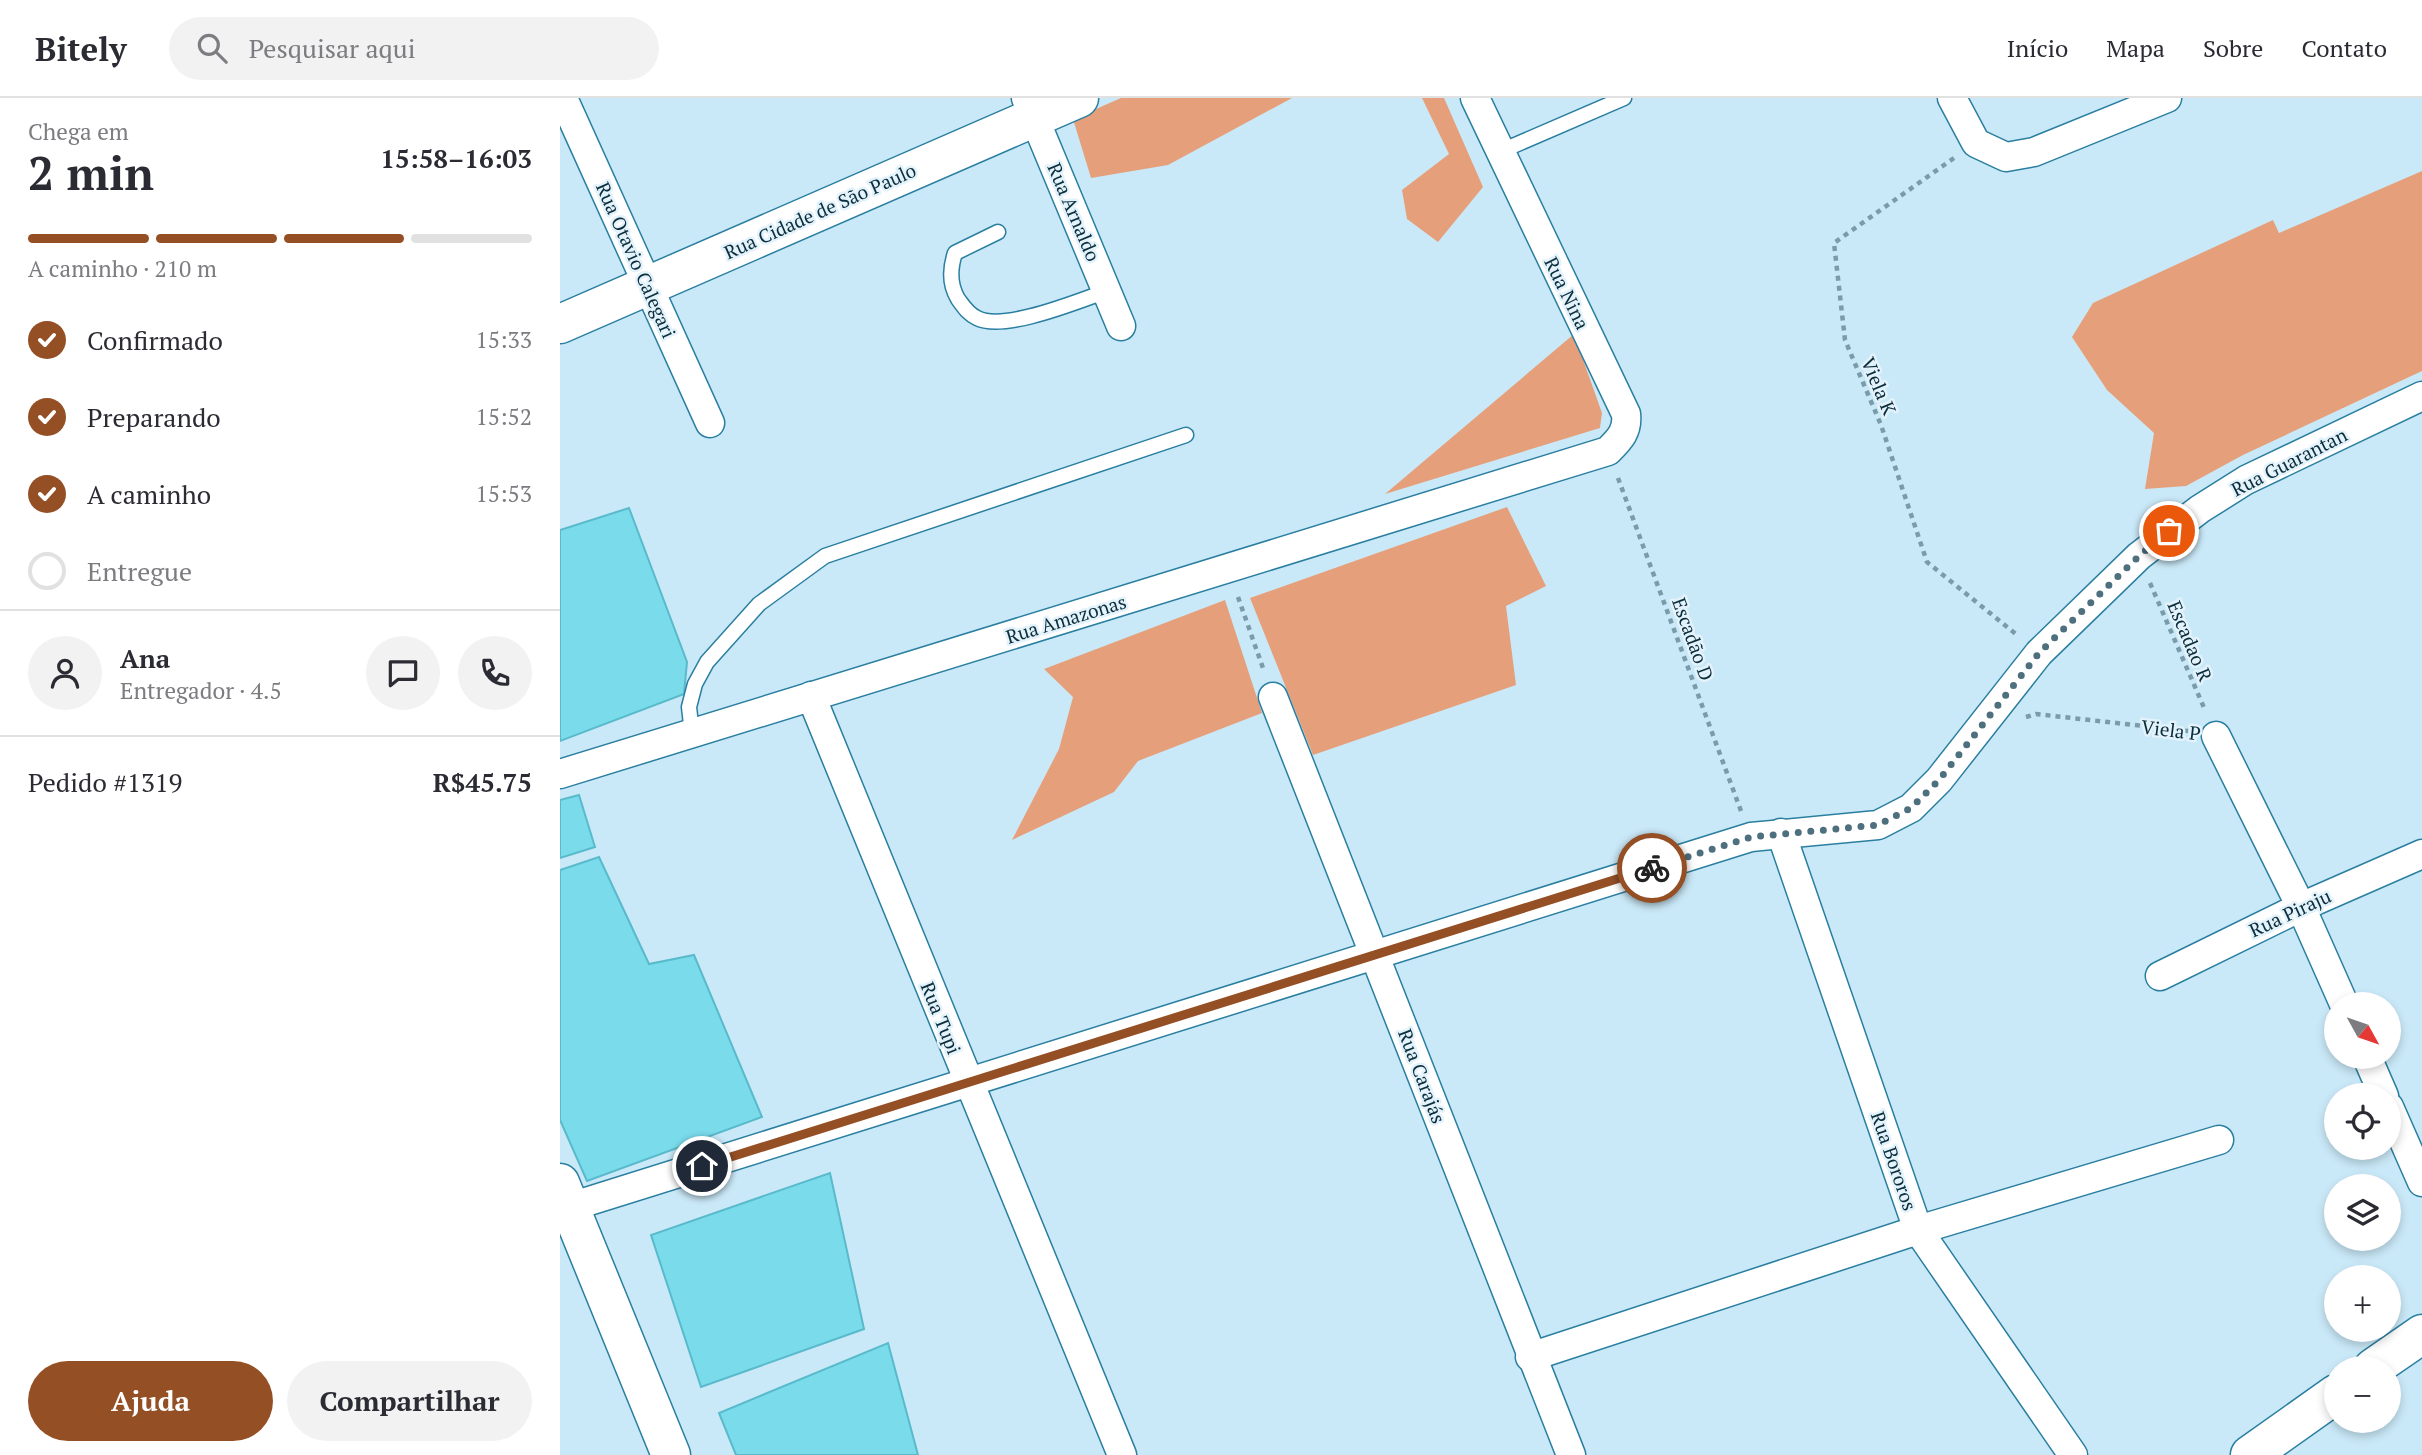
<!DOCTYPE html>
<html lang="pt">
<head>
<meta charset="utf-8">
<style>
  body { margin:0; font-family:"PT Serif",serif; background:#f2f2f3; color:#2b2b33; height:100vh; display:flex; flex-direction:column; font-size:26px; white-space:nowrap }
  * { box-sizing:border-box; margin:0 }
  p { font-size:23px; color:#7c7c81 }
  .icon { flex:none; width:38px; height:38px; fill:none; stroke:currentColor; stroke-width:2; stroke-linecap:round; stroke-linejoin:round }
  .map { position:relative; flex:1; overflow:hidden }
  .panel { display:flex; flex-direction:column; background:#fff; width:560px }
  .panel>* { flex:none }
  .needle { width:46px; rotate:130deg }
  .controls { position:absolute; left:1764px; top:894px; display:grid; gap:14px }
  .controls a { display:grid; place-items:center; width:77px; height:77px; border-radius:50%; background:#fff; box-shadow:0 4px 10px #0003; font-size:35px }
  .pin { position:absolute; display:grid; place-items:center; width:60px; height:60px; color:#fff; margin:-30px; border:4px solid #fff; border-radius:50%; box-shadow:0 2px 7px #0007 }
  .courier { position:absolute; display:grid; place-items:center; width:70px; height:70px; margin:-35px; border:5px solid #944f25; border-radius:50%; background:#fff; color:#222; box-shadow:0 2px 9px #0007 }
  .head em { font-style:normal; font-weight:700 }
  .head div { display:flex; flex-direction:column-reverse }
  .head { display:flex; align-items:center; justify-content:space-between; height:119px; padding:0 28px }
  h1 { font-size:46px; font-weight:700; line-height:52px }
  .bar { display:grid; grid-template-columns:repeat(4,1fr); gap:10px 7px; align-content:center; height:84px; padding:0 28px }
  .bar i { height:9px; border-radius:5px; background:#e1e1e2 }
  .bar .on { background:#944f25 }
  .bar p { grid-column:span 4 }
  .line { display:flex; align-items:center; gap:18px; padding:0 28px; border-top:2px solid #e1e1e2 }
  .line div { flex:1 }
  .round { display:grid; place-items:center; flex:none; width:74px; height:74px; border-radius:37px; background:#f2f2f3 }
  ol { padding:0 28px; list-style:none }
  li { display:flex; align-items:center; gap:21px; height:77px }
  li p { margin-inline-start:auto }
  li .icon { padding:7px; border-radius:50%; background:#944f25; color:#fff; stroke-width:4 }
  li:last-child { color:#7c7c81 }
  li i { width:38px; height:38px; border:4px solid #e1e1e2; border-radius:50% }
  .primary-button { display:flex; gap:14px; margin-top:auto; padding:14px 28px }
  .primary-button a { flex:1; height:80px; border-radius:42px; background:#944f25; color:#fff; font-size:28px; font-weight:700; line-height:80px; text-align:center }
  .primary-button a+a { background:#f2f2f3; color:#2b2b33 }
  header { display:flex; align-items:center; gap:42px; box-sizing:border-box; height:98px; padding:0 35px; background:#fff; border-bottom:2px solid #e1e1e2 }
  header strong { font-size:33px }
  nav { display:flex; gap:38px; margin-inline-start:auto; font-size:24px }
  .search { width:490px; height:63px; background:#f2f2f3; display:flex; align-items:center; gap:18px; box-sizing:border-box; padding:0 24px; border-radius:38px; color:#7c7c81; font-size:26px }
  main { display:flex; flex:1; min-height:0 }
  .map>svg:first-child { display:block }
  .green { fill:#e5a07b }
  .building { fill:#7adbeb; stroke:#58baca; stroke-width:2 }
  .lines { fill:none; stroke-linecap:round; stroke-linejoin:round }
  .lane-casing { stroke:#2a7fa0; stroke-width:17 }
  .street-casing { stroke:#2a7fa0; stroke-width:31 }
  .secondary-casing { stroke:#2a7fa0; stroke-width:41 }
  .path { stroke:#7a9baa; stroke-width:4.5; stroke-dasharray:5 5; stroke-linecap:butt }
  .lane { stroke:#fff; stroke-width:14 }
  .street { stroke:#fff; stroke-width:28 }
  .secondary { stroke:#fff; stroke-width:38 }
  .done { stroke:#4e6f7e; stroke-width:7; stroke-dasharray:0 12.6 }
  .route { stroke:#944f25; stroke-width:9 }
  .labels { text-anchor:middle; stroke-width:5; stroke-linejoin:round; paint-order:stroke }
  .street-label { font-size:19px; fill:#0b2e3d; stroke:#e4f3fb }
</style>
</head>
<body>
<header>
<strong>Bitely</strong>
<div class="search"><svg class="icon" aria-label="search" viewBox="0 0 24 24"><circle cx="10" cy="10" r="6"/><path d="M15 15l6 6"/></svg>Pesquisar aqui</div>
<nav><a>Início</a><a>Mapa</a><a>Sobre</a><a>Contato</a></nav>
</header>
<main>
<section class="panel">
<div class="head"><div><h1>2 min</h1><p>Chega em</p></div><em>15:58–16:03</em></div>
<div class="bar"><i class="on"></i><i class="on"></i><i class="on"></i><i></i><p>A caminho · 210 m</p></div>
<ol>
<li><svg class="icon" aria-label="check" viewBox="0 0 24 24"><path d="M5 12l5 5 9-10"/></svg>Confirmado<p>15:33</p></li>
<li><svg class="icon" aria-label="check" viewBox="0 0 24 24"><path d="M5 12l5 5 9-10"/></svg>Preparando<p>15:52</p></li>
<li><svg class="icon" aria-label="check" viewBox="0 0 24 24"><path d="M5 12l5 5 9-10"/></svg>A caminho<p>15:53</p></li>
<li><i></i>Entregue</li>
</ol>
<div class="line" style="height:126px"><a class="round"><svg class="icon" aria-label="person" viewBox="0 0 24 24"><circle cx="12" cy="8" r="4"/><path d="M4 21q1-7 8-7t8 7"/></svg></a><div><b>Ana</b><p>Entregador · 4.5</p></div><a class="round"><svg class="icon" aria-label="chat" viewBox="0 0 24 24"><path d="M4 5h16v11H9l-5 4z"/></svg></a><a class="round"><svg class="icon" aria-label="phone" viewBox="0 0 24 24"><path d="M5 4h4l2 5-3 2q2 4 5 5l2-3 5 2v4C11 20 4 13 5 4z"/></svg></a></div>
<div class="line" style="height:91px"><div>Pedido #1319</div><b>R$45.75</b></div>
<div class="primary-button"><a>Ajuda</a><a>Compartilhar</a></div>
</section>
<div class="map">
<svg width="1862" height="1357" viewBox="0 0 1862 1357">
  <rect width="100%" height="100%" fill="#cae9f8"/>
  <!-- green -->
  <g class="green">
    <path d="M561,0H732L608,67L531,80L513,21Z"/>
    <path d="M862,0H884L923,89L878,144L847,121L842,92L889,56Z"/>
    <path d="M1862,73V273L1683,357L1626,388L1585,391L1594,335L1547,292L1512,239L1533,205L1713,122L1719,135Z"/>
    <path d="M1014,236L1042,315L1040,330L825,396Z"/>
    <path d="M947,409L986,488L946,508L956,587L753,657L690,500Z"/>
    <path d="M665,502L702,615L578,663L554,694L452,742L499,651L513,599L484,571Z"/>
  </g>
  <!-- building -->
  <g class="building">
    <path d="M69,410L127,564L124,596L0,643V432Z"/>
    <path d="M19,697L35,749L0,760V702Z"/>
    <path d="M39,759L89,866L134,857L202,1019L27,1083L0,1022V772Z"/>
    <path d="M270,1075L304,1231L141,1289L91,1137Z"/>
    <path d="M328,1245L358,1357H176L159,1315Z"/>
  </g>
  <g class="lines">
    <!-- lane casing -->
    <g class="lane-casing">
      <g id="lane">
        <path d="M939,54L1064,0"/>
        <path d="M438,134L395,155C390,170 389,186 398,201C404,209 408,216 417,220C444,234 518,203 547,193"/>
        <path d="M132,635L129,609L135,586L147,564L199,506L265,458L626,337"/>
      </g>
    </g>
    <!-- street casing -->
    <g class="street-casing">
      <g id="street">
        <path d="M3,0L150,325"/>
        <path d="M466,0L561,228"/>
        <path d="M1392,0L1416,45L1446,59L1474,54L1607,0"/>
        <path d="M251,598L562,1357"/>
        <path d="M713,599L1011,1357"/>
        <path d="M1656,638L1741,809L1784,906"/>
        <path d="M0,676L1048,353C1060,341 1068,333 1066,316L915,0"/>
        <path d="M1221,735L1358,1132L1513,1357"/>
        <path d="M1600,878L1741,809L1862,756"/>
        <path d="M1807,959L1824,998"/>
        <path d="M1829,1009L1862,1084"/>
        <path d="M10,1109L1191,739L1318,727L1351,710L1379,682L1479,555L1579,458L1640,411L1686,382L1862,298"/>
        <path d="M970,1259L1358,1132L1659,1042"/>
      </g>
    </g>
    <!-- secondary casing -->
    <g class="secondary-casing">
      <g id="secondary">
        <path d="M0,226L519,0"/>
        <path d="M0,1085L111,1357"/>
        <path d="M1813,1270L1862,1236"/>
        <path d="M1690,1357L1776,1296"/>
      </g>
    </g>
    <!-- path -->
    <g class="path">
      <path d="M1394,60L1274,145L1285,242L1321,327L1367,464L1457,537"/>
      <path d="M1058,380L1181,713"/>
      <path d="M1590,485L1645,612"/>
      <path d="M678,499L704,573"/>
      <path d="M1466,619L1476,616L1628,633"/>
    </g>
    <!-- lane -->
    <use href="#lane" class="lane"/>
    <!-- street -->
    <use href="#street" class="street"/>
    <!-- secondary -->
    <use href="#secondary" class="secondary"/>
  </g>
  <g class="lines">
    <!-- done -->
    <path class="done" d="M1092,770L1191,739L1318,727L1351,710L1379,682L1479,555L1579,458L1609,433"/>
    <!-- route -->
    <path class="route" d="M142,1068L1092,770"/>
  </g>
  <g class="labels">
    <!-- street labels -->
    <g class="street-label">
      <text transform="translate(260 113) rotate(-24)" y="7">Rua Cidade de São Paulo</text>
      <text transform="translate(514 114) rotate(67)" y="7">Rua Arnaldo</text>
      <text transform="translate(76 162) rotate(66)" y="7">Rua Otavio Calegari</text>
      <text transform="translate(1007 195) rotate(64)" y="7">Rua Nina</text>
      <text transform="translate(1319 288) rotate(67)" y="7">Viela K</text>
      <text transform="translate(1729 364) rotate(-27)" y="7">Rua Guarantan</text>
      <text transform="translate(506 521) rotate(-17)" y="7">Rua Amazonas</text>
      <text transform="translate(1133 541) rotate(70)" y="7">Escadão D</text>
      <text transform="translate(1630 543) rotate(67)" y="7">Escadao R</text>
      <text transform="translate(1611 632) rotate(7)" y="7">Viela P</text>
      <text transform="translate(1730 815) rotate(-25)" y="7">Rua Piraju</text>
      <text transform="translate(381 920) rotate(68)" y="7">Rua Tupi</text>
      <text transform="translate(862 978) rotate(69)" y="7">Rua Carajás</text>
      <text transform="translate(1334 1063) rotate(71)" y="7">Rua Bororos</text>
    </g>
  </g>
</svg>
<div class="controls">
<a><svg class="needle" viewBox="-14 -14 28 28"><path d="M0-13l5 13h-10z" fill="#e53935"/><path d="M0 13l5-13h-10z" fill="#7c7c81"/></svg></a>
<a><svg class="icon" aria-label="locate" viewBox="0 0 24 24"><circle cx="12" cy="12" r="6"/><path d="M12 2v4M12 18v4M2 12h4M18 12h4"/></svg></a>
<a><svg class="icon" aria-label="layers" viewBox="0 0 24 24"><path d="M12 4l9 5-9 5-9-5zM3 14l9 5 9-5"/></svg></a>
<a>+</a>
<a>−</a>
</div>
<div class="pin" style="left:1609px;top:433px;background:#ea580c"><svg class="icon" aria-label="bag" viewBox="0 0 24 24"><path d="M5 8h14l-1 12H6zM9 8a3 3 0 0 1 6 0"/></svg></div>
<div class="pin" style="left:142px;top:1068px;background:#1f2937"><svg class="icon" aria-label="home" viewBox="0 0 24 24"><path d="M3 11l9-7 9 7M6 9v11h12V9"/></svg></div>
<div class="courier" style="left:1092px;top:770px"><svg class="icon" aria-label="bike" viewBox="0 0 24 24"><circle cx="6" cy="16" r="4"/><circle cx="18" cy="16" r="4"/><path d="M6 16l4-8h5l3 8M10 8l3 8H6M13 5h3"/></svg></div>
</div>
</main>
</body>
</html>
